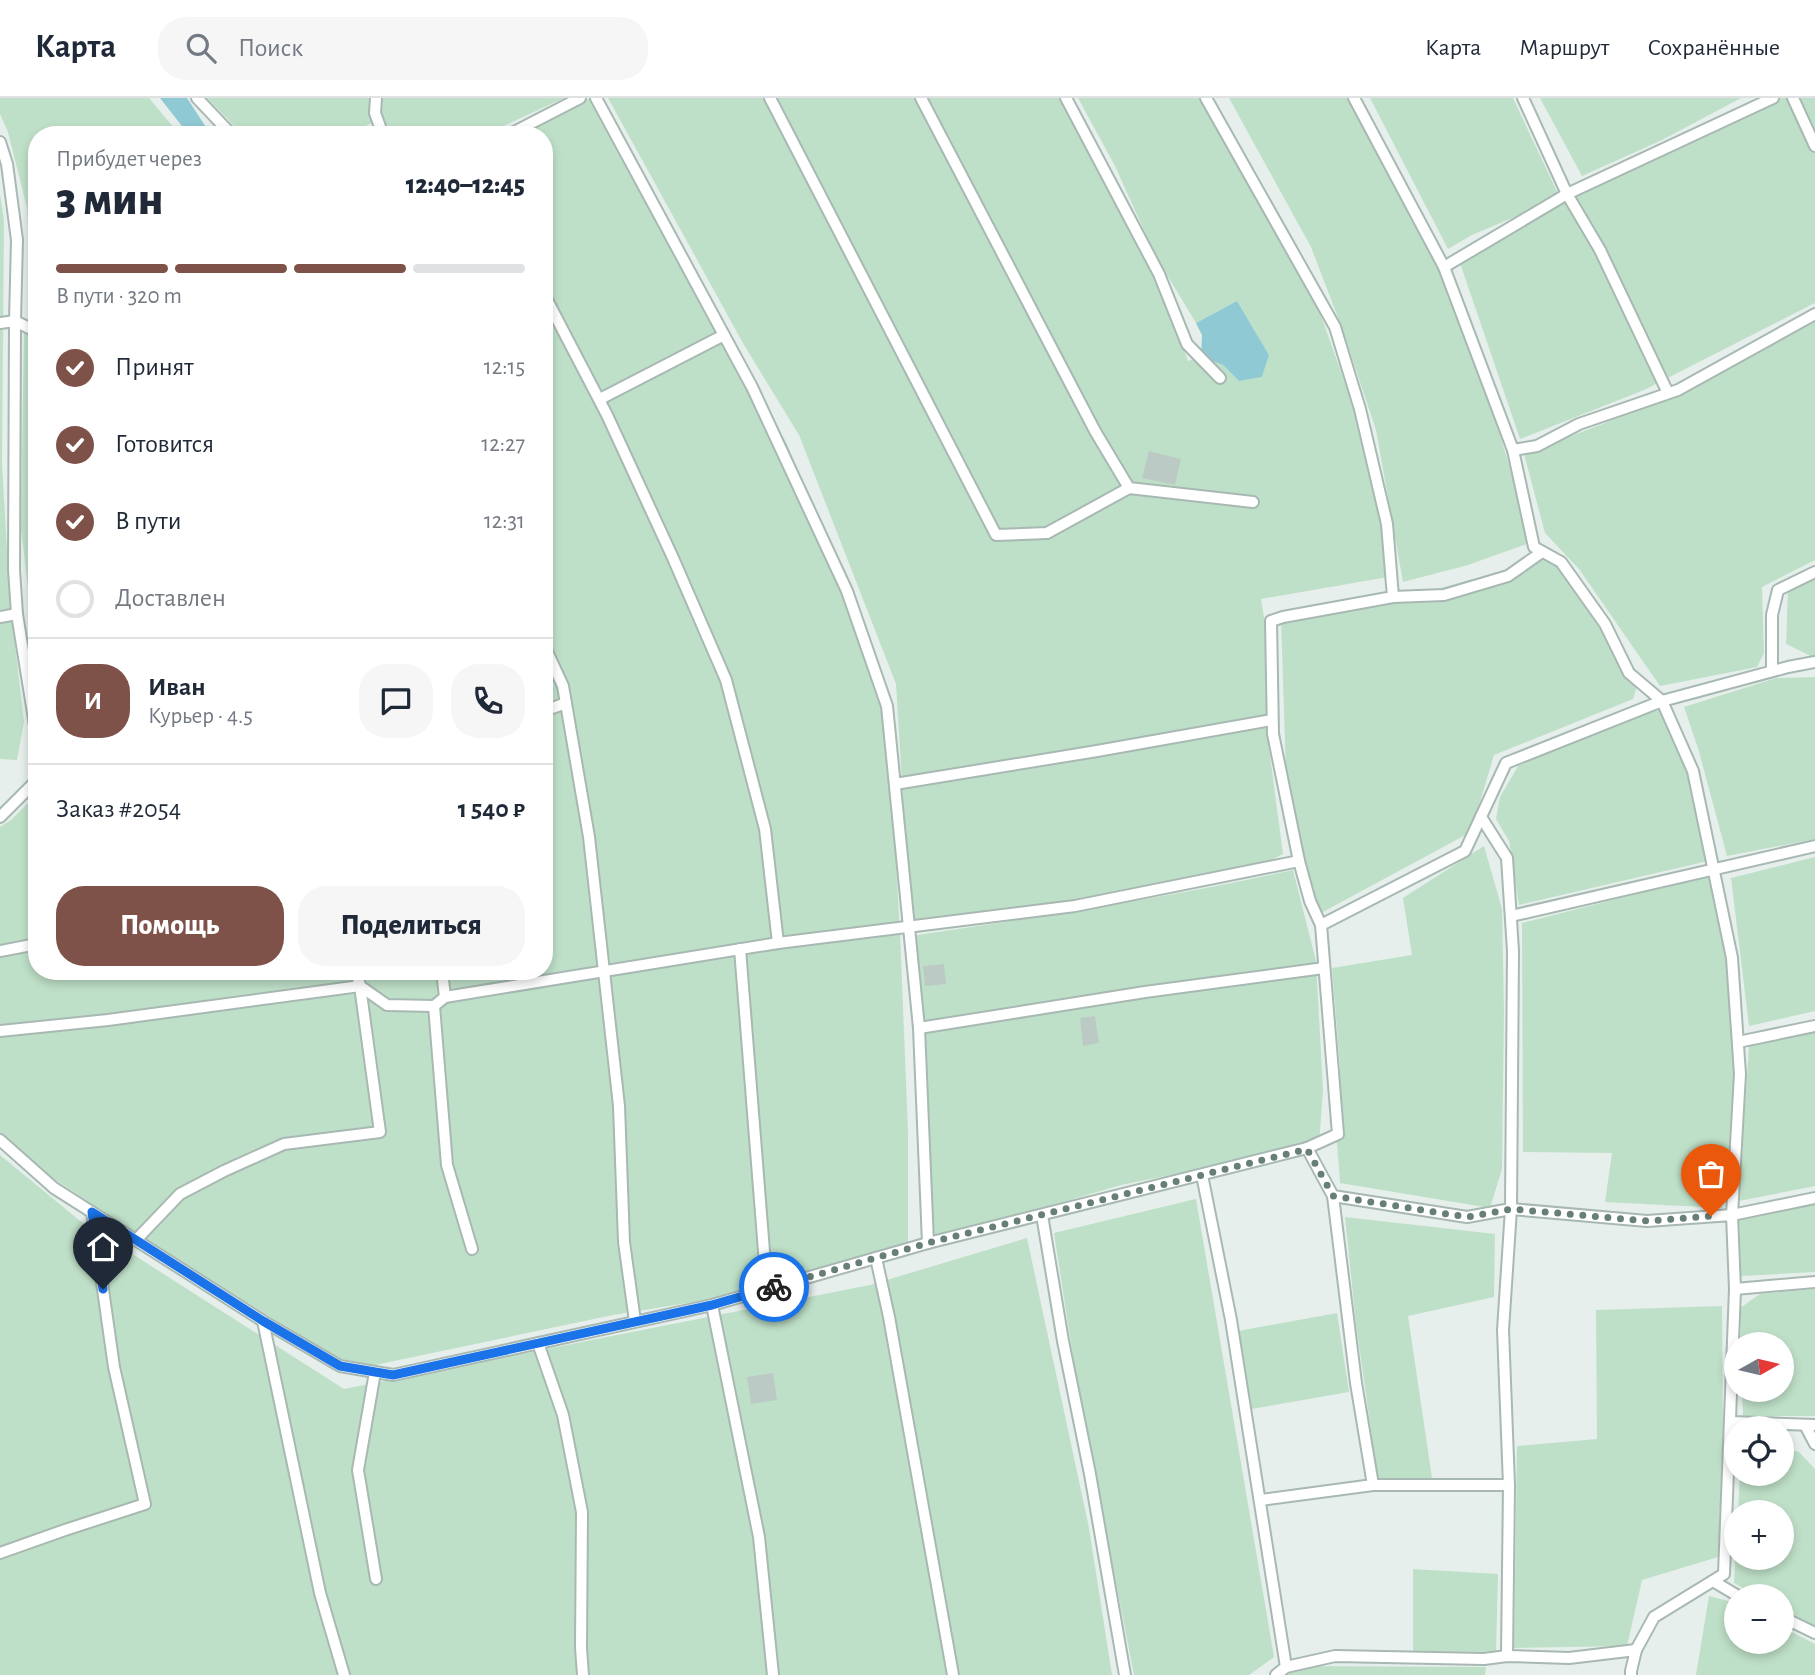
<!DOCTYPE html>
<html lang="ru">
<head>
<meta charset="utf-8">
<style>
  body { margin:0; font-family:"Alegreya Sans",sans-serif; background:#f6f6f7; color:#1f2937; height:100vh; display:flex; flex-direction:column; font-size:26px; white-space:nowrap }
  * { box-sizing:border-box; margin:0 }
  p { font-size:23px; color:#747a83 }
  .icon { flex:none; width:38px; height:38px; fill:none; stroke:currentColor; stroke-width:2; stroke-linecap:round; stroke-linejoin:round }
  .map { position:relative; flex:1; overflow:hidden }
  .details { position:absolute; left:28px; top:28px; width:525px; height:854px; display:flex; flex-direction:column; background:#fff; border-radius:28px; box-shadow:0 4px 10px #0003 }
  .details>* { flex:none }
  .needle { width:46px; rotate:82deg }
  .buttons { position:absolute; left:1724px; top:1234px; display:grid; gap:14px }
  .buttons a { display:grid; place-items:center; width:70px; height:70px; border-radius:50%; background:#fff; box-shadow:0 4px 10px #0003; font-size:35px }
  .pin { position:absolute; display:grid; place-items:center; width:60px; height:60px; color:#fff; margin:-72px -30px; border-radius:50% 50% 50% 0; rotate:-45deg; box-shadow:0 0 7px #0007 }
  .pin .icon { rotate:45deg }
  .courier { position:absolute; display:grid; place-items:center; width:70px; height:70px; margin:-35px; border:5px solid #1a73e8; border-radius:50%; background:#fff; color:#222; box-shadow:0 2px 9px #0007 }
  .headline em { font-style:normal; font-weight:800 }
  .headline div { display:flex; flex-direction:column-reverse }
  .headline { display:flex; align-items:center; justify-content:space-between; height:119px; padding:0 28px }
  h1 { font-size:46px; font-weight:800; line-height:52px }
  .bar { display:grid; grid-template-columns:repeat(4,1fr); gap:10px 7px; align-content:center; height:84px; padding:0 28px }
  .bar i { height:9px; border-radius:5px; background:#e0e1e3 }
  .bar .selected { background:#7f5249 }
  .bar p { grid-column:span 4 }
  .line { display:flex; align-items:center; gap:18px; padding:0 28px; border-top:2px solid #e0e1e3 }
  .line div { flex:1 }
  .round { display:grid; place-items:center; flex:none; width:74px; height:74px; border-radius:28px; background:#f6f6f7 }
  ol { padding:0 28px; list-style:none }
  li { display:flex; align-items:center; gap:21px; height:77px }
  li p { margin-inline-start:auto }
  li .icon { padding:7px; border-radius:50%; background:#7f5249; color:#fff; stroke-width:4 }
  li:last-child { color:#747a83 }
  li i { width:38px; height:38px; border:4px solid #e0e1e3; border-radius:50% }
  .button { display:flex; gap:14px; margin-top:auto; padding:14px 28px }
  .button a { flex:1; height:80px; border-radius:28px; background:#7f5249; color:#fff; font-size:28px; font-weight:800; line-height:80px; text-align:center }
  .button a+a { background:#f6f6f7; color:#1f2937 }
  header { display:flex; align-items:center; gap:42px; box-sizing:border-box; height:98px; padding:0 35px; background:#fff; border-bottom:2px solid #e0e1e3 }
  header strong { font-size:33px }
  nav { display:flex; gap:38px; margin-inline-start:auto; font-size:24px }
  .search { width:490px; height:63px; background:#f6f6f7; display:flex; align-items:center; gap:18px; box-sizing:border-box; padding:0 24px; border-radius:28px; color:#747a83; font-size:26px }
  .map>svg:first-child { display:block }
  .green { fill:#bfe0c8 }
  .water { fill:#8ec9d4 }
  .building { fill:#bbcac4 }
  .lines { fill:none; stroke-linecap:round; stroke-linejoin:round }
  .service-casing { stroke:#a8b8b2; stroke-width:14 }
  .service { stroke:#fff; stroke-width:10 }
  .done { stroke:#687f78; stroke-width:7; stroke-dasharray:0 12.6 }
  .route { stroke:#1a73e8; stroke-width:9 }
</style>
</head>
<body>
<header>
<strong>Карта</strong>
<div class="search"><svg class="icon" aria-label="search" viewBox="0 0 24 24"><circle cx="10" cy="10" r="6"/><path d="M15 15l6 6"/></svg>Поиск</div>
<nav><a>Карта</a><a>Маршрут</a><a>Сохранённые</a></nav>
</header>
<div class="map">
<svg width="1815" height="1577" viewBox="0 0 1815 1577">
  <rect width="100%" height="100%" fill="#e6efeb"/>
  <!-- green -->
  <g class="green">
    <path d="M0,0H149L180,37H37V198L29,184L30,163L27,110L8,34L0,16Z"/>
    <path d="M207,0H564L484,37H378L373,24L349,37H243Z"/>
    <path d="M590,0L625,64L672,143L728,245L786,344L849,493L886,596L900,834L908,1033V1148L756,1194L613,1217L356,1271L190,1170L36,1069L0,1036V729L11,722L37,696V873H544V37H516Z"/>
    <path d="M608,0H1061C1107,86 1157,171 1188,263L1201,259L1223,267L1239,283L1262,279L1269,257L1237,203L1196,225L1155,157L1115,68L1078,0H1212L1235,39L1299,162L1324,226L1362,333L1380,413L1388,479L1261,501L1272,569L1267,635L1283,756L1260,768L1144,791L1027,811L916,823L910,819L896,586L799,337L744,247Z"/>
    <path d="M1229,0H1353L1468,221L1486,290L1532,444L1468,467L1403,484L1376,332L1342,230L1311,149Z"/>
    <path d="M1370,0H1513L1560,100L1472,137L1448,151Z"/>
    <path d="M1540,0H1741L1662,42L1582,78Z"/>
    <path d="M1767,0H1815V205L1644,292L1520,341L1459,162L1590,90Z"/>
    <path d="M0,96L4,122L2,366L10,502L24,624L17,662L0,661Z"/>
    <path d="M1815,224V462L1762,489L1764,555L1757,569L1660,588L1579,471L1545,435L1524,356L1605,325Z"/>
    <path d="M24,234L37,239V567L21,430Z"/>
    <path d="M1551,460L1638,585L1633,601L1494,657L1471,734L1321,815L1287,707L1281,521L1411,498Z"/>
    <path d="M1815,478V560L1786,546L1788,490Z"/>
    <path d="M1815,579V741L1727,758L1698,650L1684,609L1776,580Z"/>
    <path d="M1671,609L1708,763L1519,807L1509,743L1496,721L1500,699L1518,668L1624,621Z"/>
    <path d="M1484,748L1502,811L1504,912L1502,1071L1490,1110L1340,1085L1337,1045L1340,969L1332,870L1412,857L1403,800Z"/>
    <path d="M1815,759V913L1749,928L1731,780Z"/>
    <path d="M1293,772L1316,863L1323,992L1319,1047L1121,1087L928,1144L911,838C1039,819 1167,800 1293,772Z"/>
    <path d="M1711,777L1741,947L1722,1110L1605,1104L1612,1055L1523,1054L1522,825Z"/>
    <path d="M1815,925V1088L1739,1103L1749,947Z"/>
    <path d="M0,1057L79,1122L344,1291L870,1187L1027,1140L1089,1430L1112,1577H0Z"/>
    <path d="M1196,1101L1274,1559L1249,1577H1134L1077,1285L1054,1135Z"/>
    <path d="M1815,1103V1174L1741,1178L1739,1119Z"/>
    <path d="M1345,1119L1495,1136L1494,1199L1408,1218L1432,1380L1378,1382L1356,1226Z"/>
    <path d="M1815,1191V1318H1743L1742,1292H1782V1246H1741L1740,1210L1760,1196Z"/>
    <path d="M1722,1208L1723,1334L1718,1459L1642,1482L1627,1548L1514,1550L1517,1348L1597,1341L1596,1212Z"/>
    <path d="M1337,1215L1349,1294L1252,1311L1238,1233Z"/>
    <path d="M1782,1350L1799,1354L1815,1371V1528L1782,1511V1498H1758L1734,1485L1736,1444V1460H1782V1414H1738L1740,1376H1782Z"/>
    <path d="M1413,1471L1498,1476L1496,1554L1413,1553Z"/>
    <path d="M1709,1498L1736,1505V1544H1782V1529L1815,1546V1577H1696Z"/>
    <path d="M1291,1568L1486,1569L1485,1577H1287Z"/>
  </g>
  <!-- water -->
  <g class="water">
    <path d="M160,0H187L211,37H189Z"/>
    <path d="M1237,203L1269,257L1262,279L1239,283L1223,267L1201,259L1202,237L1196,225Z"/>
  </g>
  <!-- building -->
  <g class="building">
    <path d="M1149,353L1181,361L1175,387L1142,380Z"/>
    <path d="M944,866L946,886L925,888L923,868Z"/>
    <path d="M1095,918L1099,945L1083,948L1080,920Z"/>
    <path d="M773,1275L777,1302L751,1306L747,1279Z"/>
  </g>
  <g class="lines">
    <!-- service casing -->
    <g class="service-casing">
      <g id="service">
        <path d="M197,0L232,37"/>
        <path d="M376,0L375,15L383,37"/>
        <path d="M596,0L752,289L847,493L887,608L919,930L928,1145"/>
        <path d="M770,0L996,437L1047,435L1129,390"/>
        <path d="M921,0L1095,333L1129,390L1253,404"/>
        <path d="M1066,0L1159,176L1187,246L1220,280"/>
        <path d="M1206,0L1335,229L1360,311L1387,426L1393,499L1283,519L1271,523L1273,636L1299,763L1310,803L1321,827"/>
        <path d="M1354,0L1444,169L1513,352L1534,449L1561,464L1605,526L1629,575L1662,603L1693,673L1732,860L1740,976L1732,1117L1815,1100"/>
        <path d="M1523,0L1567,96L1600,152L1668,295"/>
        <path d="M1793,0L1815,48"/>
        <path d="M508,37L580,0"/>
        <path d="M0,44L7,66L17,142L15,223L14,472L17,516L37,640"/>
        <path d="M1444,169L1567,96L1773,0"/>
        <path d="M544,196L607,317L673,460L726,582L765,731L778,845"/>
        <path d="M0,225L15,223L37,234"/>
        <path d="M600,301L724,237"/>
        <path d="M1513,352L1537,348L1579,326L1678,292L1815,216"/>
        <path d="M1393,499L1444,497L1508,478L1542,454"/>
        <path d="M0,519L17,516"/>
        <path d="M544,547L563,588L589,739L619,1008L624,1144L635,1223"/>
        <path d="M1772,573V517L1778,492L1815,474"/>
        <path d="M544,613L566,605"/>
        <path d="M895,686L1097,653L1272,622"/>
        <path d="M0,719L37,682"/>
        <path d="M1481,719L1507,760L1513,853L1511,1111L1503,1232L1509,1387L1507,1558"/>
        <path d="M1511,818L1815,748"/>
        <path d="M740,851L767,1191"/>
        <path d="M0,853L37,846"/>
        <path d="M442,873L445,899"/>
        <path d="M919,930L1145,894L1324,870"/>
        <path d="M0,933L108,922L360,888L387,907L434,908"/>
        <path d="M1738,944L1815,928"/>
        <path d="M0,1042L54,1090L263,1223L340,1268L393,1277L712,1207L928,1145L1307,1050L1333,1098L1467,1119L1511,1111L1647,1123L1732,1117L1735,1191L1724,1476L1654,1519L1636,1552L1631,1573V1577"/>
        <path d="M1307,1050L1338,1036L1321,827L1465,753L1506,665L1662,603L1788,569L1815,564"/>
        <path d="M1202,1077L1231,1222L1286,1569"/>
        <path d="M1042,1117L1063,1243L1090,1376L1125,1577"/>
        <path d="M136,1142L180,1096L224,1073L284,1046L380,1034L360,888L356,873"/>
        <path d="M472,1151L447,1067L434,908L445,899L778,845L1075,808L1299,763"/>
        <path d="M876,1160L889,1219L953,1577"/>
        <path d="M1735,1191L1815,1184"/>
        <path d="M712,1207L759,1439L773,1577"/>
        <path d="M263,1223L320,1495L344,1577"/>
        <path d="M538,1245L563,1317L582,1414L581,1550L583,1577"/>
        <path d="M375,1274L358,1372L376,1481"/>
        <path d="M1731,1324L1815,1327"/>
        <path d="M1805,1327L1815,1346"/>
        <path d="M1373,1387H1509"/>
        <path d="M1261,1402L1373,1387L1356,1285L1333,1098"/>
        <path d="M0,1455L65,1432L145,1406L114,1269L92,1114"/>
        <path d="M1713,1483L1738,1498"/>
        <path d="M1782,1519L1815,1535"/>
        <path d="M1276,1577L1286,1569L1335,1558L1484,1561L1507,1558L1569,1560L1636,1552"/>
      </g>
    </g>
    <!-- service -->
    <use href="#service" class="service"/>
  </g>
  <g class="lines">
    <!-- done -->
    <path class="done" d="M774,1189L928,1145L1307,1051L1333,1098L1467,1119L1511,1111L1647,1123L1711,1118"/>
    <!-- route -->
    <path class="route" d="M103,1191L92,1114L263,1223L340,1268L393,1277L712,1207L774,1189"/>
  </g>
</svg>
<div class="buttons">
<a><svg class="needle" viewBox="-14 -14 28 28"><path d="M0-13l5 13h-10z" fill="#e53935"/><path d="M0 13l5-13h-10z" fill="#747a83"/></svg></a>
<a><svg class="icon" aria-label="locate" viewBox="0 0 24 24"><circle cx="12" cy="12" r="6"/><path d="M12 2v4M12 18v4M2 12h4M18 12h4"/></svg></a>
<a>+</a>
<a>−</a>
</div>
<div class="pin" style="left:1711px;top:1118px;background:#ea580c"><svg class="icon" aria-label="bag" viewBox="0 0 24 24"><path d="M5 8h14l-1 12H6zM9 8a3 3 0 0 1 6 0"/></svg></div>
<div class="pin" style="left:103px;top:1191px;background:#1f2937"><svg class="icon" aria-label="home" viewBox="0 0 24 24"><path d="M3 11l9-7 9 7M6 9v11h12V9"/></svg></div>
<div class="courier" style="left:774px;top:1189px"><svg class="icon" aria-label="bike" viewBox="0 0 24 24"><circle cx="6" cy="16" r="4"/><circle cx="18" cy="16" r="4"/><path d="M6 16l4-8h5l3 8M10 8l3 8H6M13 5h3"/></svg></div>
<section class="details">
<div class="headline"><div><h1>3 мин</h1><p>Прибудет через</p></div><em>12:40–12:45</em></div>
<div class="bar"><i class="selected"></i><i class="selected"></i><i class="selected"></i><i></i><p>В пути · 320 m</p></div>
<ol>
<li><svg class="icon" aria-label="check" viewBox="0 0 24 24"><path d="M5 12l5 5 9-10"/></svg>Принят<p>12:15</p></li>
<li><svg class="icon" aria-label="check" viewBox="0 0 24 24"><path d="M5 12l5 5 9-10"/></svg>Готовится<p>12:27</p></li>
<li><svg class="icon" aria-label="check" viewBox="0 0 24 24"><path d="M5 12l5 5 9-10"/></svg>В пути<p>12:31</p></li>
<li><i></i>Доставлен</li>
</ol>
<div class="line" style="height:126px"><b class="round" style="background:#7f5249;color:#fff">И</b><div><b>Иван</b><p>Курьер · 4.5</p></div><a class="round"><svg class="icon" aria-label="chat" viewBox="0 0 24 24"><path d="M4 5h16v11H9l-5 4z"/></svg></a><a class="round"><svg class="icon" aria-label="phone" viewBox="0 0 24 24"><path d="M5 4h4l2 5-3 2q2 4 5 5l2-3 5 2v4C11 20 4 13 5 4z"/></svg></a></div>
<div class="line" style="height:91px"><div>Заказ #2054</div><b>1 540 ₽</b></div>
<div class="button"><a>Помощь</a><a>Поделиться</a></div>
</section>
</div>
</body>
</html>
